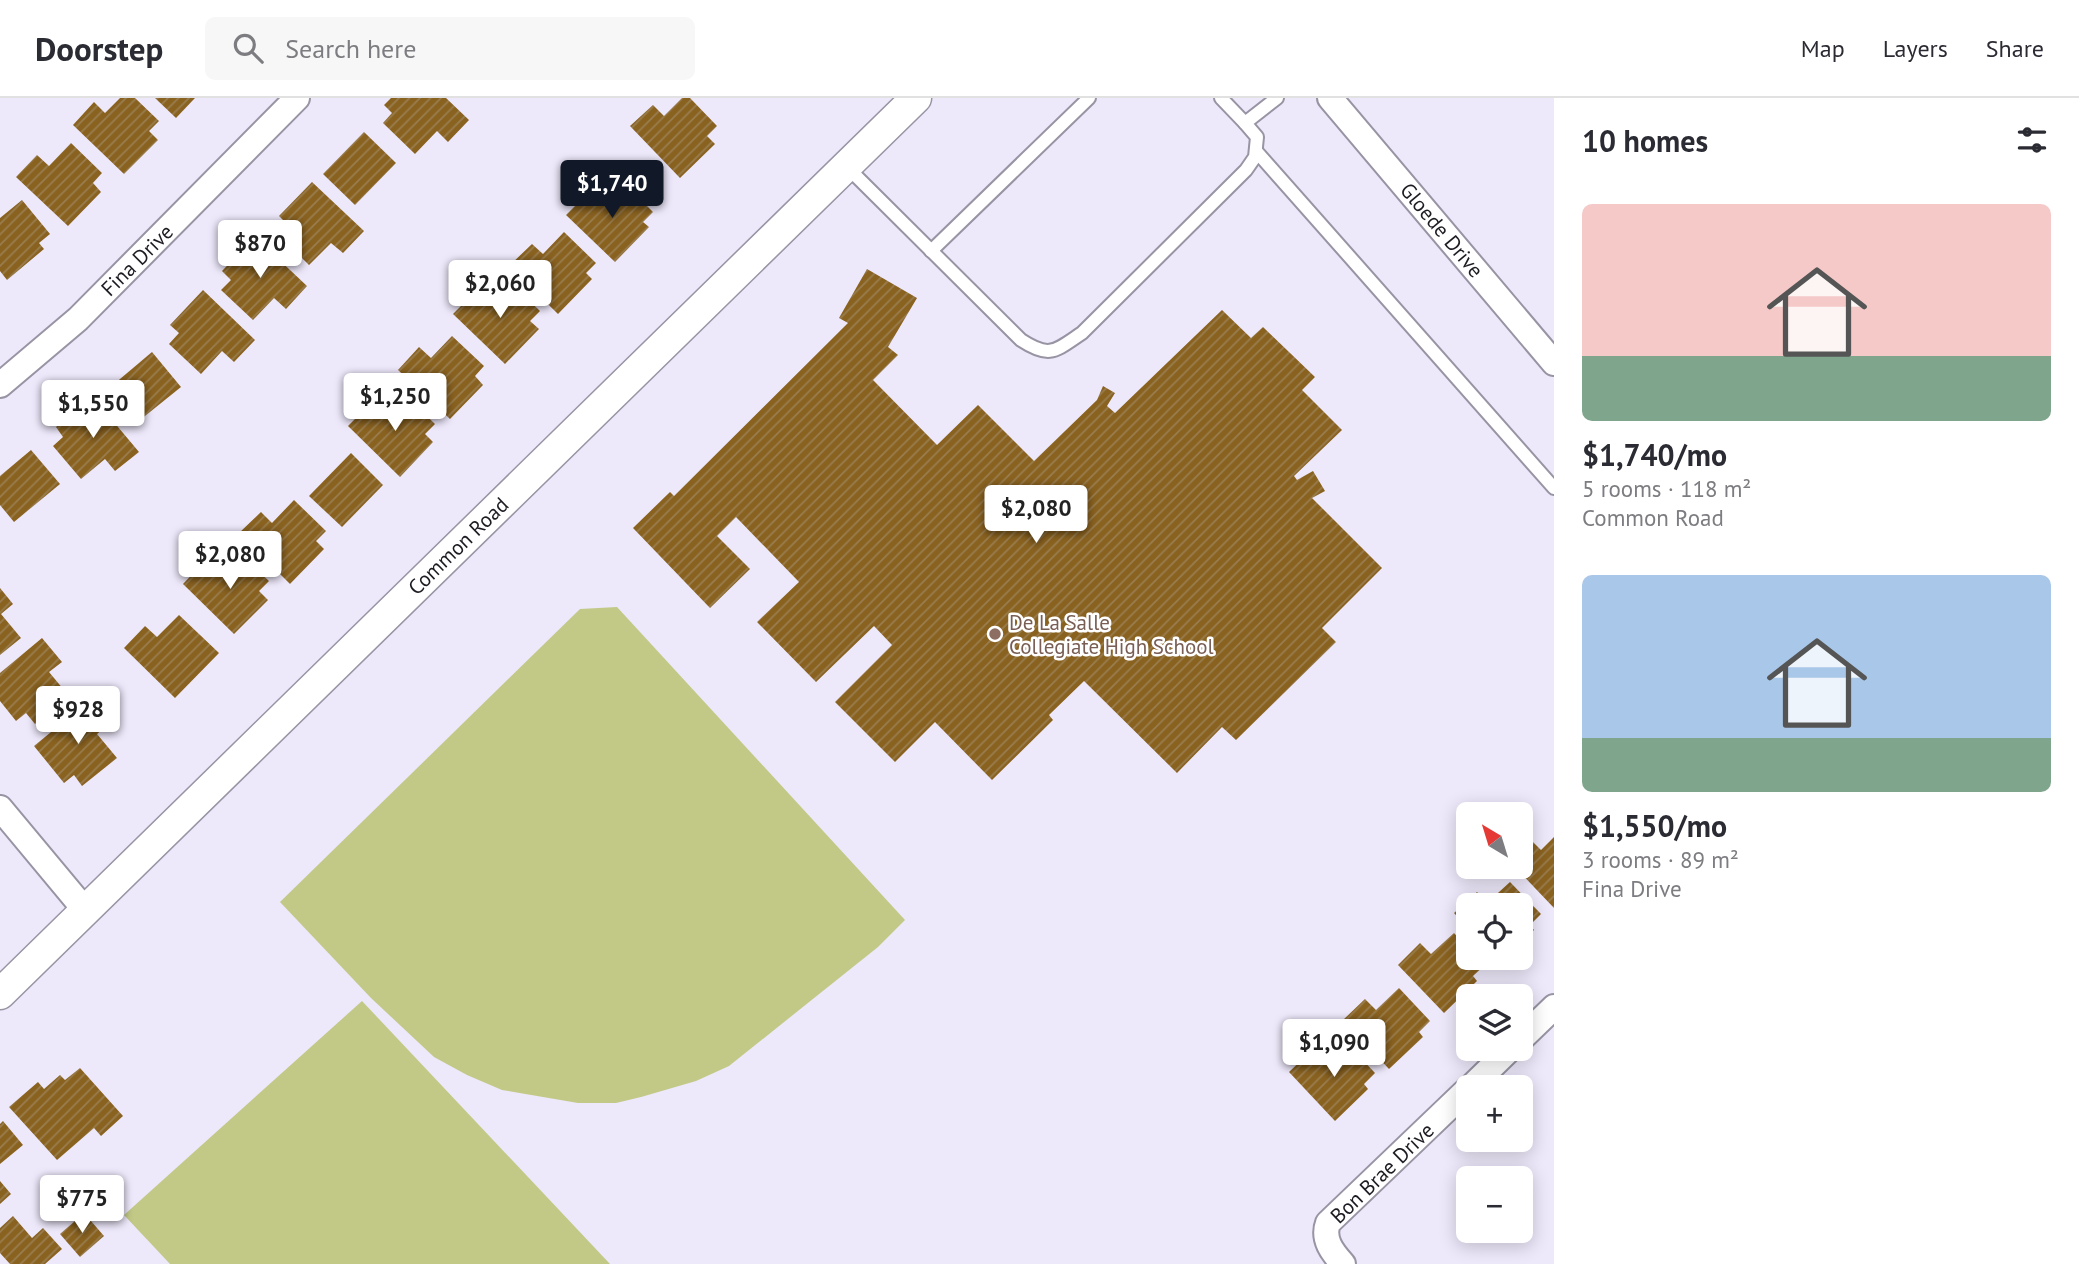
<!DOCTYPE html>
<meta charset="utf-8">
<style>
:root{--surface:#fff;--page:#f7f7f7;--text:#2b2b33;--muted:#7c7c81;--line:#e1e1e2;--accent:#111827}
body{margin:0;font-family:"PT Sans",sans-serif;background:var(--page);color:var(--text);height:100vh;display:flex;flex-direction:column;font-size:26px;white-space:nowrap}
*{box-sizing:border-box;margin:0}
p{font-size:23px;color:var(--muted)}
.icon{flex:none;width:38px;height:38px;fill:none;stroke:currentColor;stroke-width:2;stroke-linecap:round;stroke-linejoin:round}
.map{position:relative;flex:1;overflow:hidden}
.panel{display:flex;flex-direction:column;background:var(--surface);width:525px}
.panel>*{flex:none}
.needle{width:46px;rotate:322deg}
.controls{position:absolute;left:1456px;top:704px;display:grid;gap:14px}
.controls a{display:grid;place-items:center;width:77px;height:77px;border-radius:10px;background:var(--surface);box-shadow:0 4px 18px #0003;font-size:35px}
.price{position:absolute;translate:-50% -60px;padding:0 16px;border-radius:7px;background:#fff;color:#222;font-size:23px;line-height:46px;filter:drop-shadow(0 2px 4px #0008)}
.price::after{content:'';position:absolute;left:50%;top:42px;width:21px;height:16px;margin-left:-10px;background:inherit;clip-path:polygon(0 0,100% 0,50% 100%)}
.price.on{background:var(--accent);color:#fff}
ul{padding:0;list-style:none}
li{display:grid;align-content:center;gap:14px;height:371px;padding:0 28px}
li span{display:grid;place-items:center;height:217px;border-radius:10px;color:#555}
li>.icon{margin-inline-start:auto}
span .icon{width:126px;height:126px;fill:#fffc;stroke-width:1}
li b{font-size:30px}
h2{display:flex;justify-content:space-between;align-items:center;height:84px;padding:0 28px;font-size:30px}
header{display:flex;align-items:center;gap:42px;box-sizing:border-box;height:98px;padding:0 35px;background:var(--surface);border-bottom:2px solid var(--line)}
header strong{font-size:33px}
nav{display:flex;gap:38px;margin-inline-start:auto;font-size:24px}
.search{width:490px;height:63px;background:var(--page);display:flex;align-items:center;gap:18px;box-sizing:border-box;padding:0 24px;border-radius:10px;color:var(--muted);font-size:26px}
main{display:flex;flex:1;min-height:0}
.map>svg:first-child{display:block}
.park{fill:#c2c986}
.building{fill:url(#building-hatch)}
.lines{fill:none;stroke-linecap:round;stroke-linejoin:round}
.service-casing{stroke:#9894a4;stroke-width:16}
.minor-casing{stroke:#9894a4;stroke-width:28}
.tertiary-casing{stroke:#9894a4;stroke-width:33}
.service{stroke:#fff;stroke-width:12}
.minor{stroke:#fff;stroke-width:24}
.tertiary{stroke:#fff;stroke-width:30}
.education-dot{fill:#8d6e63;stroke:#fff;stroke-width:2.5}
.labels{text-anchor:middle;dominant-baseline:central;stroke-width:5;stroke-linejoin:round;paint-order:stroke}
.street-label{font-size:21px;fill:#1e1c22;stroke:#fff}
.education-label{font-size:21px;fill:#785e54;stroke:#fff;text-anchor:start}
</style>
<header>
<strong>Doorstep</strong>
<div class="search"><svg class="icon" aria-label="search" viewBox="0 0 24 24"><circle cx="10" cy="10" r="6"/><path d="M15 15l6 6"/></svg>Search here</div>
<nav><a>Map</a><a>Layers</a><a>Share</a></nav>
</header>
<main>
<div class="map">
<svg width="1554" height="1166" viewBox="0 0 1554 1166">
<defs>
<pattern id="building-hatch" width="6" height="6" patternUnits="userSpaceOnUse" patternTransform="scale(1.75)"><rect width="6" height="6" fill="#8a6220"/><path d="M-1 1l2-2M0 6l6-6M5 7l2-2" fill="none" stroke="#997d4f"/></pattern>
</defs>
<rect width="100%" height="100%" fill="#ede8fa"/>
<g class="park">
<polygon points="617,509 905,822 878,849 729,968 696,983 641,999 616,1005 578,1005 502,992 467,977 434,959 371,900 280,804 580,511"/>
<polygon points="362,903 610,1166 170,1166 124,1117"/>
</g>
<g class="building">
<polygon points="120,0 135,0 159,23 149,33 158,42 124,76 73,27 94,4 105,15"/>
<polygon points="155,0 195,0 176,20"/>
<polygon points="391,0 446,0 469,22 448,44 437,33 415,56 383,25 392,15 384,7"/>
<polygon points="682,0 690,0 717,28 707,38 715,46 680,80 630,28 653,7 664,18"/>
<polygon points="364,34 396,65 355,107 323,76"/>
<polygon points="71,45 102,75 93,85 101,94 68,128 16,79 37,57 49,68"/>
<polygon points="622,83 653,114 643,124 649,129 615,164 566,117 589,94 600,105"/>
<polygon points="312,84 364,133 343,155 331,145 309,167 278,136 287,126 279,118"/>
<polygon points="22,102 50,136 39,145 44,151 7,182 0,173 0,120"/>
<polygon points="564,134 596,165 586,175 592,181 558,216 509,168 532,146 543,156"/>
<polygon points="255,139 307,188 286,211 274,200 253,222 221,192 231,182 222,173"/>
<polygon points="867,171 917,200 888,249 898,257 873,282 937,347 978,307 1034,363 1097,302 1103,288 1115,295 1107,308 1115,315 1222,212 1251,240 1263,229 1315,279 1302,292 1342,332 1294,378 1297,382 1313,373 1325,393 1312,400 1382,470 1322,530 1336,544 1236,642 1222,629 1177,675 1084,583 1049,617 1053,622 992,682 935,624 895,664 835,604 892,547 874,528 816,584 757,524 799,484 736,419 717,438 750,471 710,510 633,430 670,394 674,398 848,225 839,220"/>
<polygon points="508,182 540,213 530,223 539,231 505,266 453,216 475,194 486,205"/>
<polygon points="203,192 255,242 234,264 222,253 201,276 169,246 179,235 170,227"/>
<polygon points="452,238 484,268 475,278 483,287 450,321 398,272 419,249 431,260"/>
<polygon points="152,254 181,289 135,326 107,292"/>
<polygon points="403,295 435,326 425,336 433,344 400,379 348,328 370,306 381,317"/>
<polygon points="92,298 139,354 115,373 105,361 81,381 53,348 63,339 56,329"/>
<polygon points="31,352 60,386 14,424 0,407 0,378"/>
<polygon points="351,355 383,387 342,429 309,398"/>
<polygon points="294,402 326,433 316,443 324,451 290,486 239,435 261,414 272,425"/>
<polygon points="237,453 269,483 259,493 268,502 234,536 183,486 204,464 216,475"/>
<polygon points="0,490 13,506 1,516 21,540 0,557"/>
<polygon points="179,517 219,555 175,600 124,550 145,528 157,539"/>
<polygon points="42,540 62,564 49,574 69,598 35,626 26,615 16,623 0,603 0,575"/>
<polygon points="90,602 109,626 97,636 117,660 82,688 74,677 64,685 34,648"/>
<polygon points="1554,739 1554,810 1514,768 1521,768 1521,750 1530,741 1541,752"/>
<polygon points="1510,784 1541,816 1530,827 1534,832 1521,844 1521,807 1468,807 1468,830 1454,815 1477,794 1487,805"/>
<polygon points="1454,835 1468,850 1468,859 1477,859 1485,867 1473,878 1477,883 1444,915 1398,867 1420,845 1431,856"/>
<polygon points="1399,890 1430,923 1419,934 1423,939 1389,971 1343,922 1365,901 1376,912"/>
<polygon points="1344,942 1375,975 1364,986 1368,991 1335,1023 1289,974 1311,953 1321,964"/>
<polygon points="80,970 123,1018 101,1038 94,1030 57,1062 9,1009 38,984 44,991 60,977 65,982"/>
<polygon points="3,1023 23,1047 0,1066 0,1026"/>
<polygon points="0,1083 11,1096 0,1106"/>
<polygon points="84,1115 104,1138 80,1159 60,1136"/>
<polygon points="13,1118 32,1140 43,1130 62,1151 45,1166 10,1166 0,1155 0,1130"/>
</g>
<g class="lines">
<g class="service-casing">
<g id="service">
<polyline points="1221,0 1245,25"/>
<polyline points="1256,53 1554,390"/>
<path d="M 847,69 L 1021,242 C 1050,261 1055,253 1082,235 L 1246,72 L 1255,59 L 1257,39 L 1245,25 L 1277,0"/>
<polyline points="931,153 1089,0"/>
</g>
</g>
<g class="minor-casing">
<g id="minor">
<polyline points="1330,0 1554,265"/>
<polyline points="0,287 78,221 297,0"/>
<polyline points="0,710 85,812"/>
<polyline points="1521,941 1554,909"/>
<polyline points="1471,989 1511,950"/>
<path d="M 1343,1166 C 1332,1154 1322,1141 1328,1125 L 1468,991"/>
</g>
</g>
<g class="tertiary-casing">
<polyline id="tertiary" points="0,896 916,0"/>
</g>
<use href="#service" class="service"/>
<use href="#minor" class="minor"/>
<use href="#tertiary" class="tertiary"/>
</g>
<circle class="education-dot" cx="995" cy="536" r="7"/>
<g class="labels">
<g class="street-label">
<text transform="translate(1442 132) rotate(50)">Gloede Drive</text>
<text transform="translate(137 162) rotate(-45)">Fina Drive</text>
<text transform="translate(458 448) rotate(-44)">Common Road</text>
<text transform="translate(1382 1075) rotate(-44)">Bon Brae Drive</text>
</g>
<g class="education-label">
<text x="1009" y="524">De La Salle<tspan x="1009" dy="24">Collegiate High School</tspan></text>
</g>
</g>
</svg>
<div class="controls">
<a><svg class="needle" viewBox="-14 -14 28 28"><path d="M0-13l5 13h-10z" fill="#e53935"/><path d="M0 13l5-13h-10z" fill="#7c7c81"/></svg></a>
<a><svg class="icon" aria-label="locate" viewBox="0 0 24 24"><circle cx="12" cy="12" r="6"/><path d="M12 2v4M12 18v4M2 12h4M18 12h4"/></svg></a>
<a><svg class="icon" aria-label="layers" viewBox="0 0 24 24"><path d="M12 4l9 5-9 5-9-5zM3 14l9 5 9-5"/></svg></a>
<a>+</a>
<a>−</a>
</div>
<b class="price on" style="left:612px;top:122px">$1,740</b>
<b class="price" style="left:260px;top:182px">$870</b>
<b class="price" style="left:500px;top:222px">$2,060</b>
<b class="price" style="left:395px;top:335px">$1,250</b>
<b class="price" style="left:93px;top:342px">$1,550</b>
<b class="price" style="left:1036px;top:447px">$2,080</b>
<b class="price" style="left:230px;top:493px">$2,080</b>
<b class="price" style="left:78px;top:648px">$928</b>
<b class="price" style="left:1334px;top:981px">$1,090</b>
<b class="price" style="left:82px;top:1137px">$775</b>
</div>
<section class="panel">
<h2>10 homes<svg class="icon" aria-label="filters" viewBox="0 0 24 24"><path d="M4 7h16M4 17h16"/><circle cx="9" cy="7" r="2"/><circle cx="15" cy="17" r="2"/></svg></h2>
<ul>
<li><span style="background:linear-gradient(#f6c9c9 70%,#7fa58c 0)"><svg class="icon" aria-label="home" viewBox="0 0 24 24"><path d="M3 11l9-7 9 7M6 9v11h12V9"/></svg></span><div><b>$1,740/mo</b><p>5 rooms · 118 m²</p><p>Common Road</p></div></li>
<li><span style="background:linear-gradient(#a9c7e8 75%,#7fa58c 0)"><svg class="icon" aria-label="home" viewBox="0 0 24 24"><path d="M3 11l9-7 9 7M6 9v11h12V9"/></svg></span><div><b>$1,550/mo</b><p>3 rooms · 89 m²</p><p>Fina Drive</p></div></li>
</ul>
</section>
</main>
